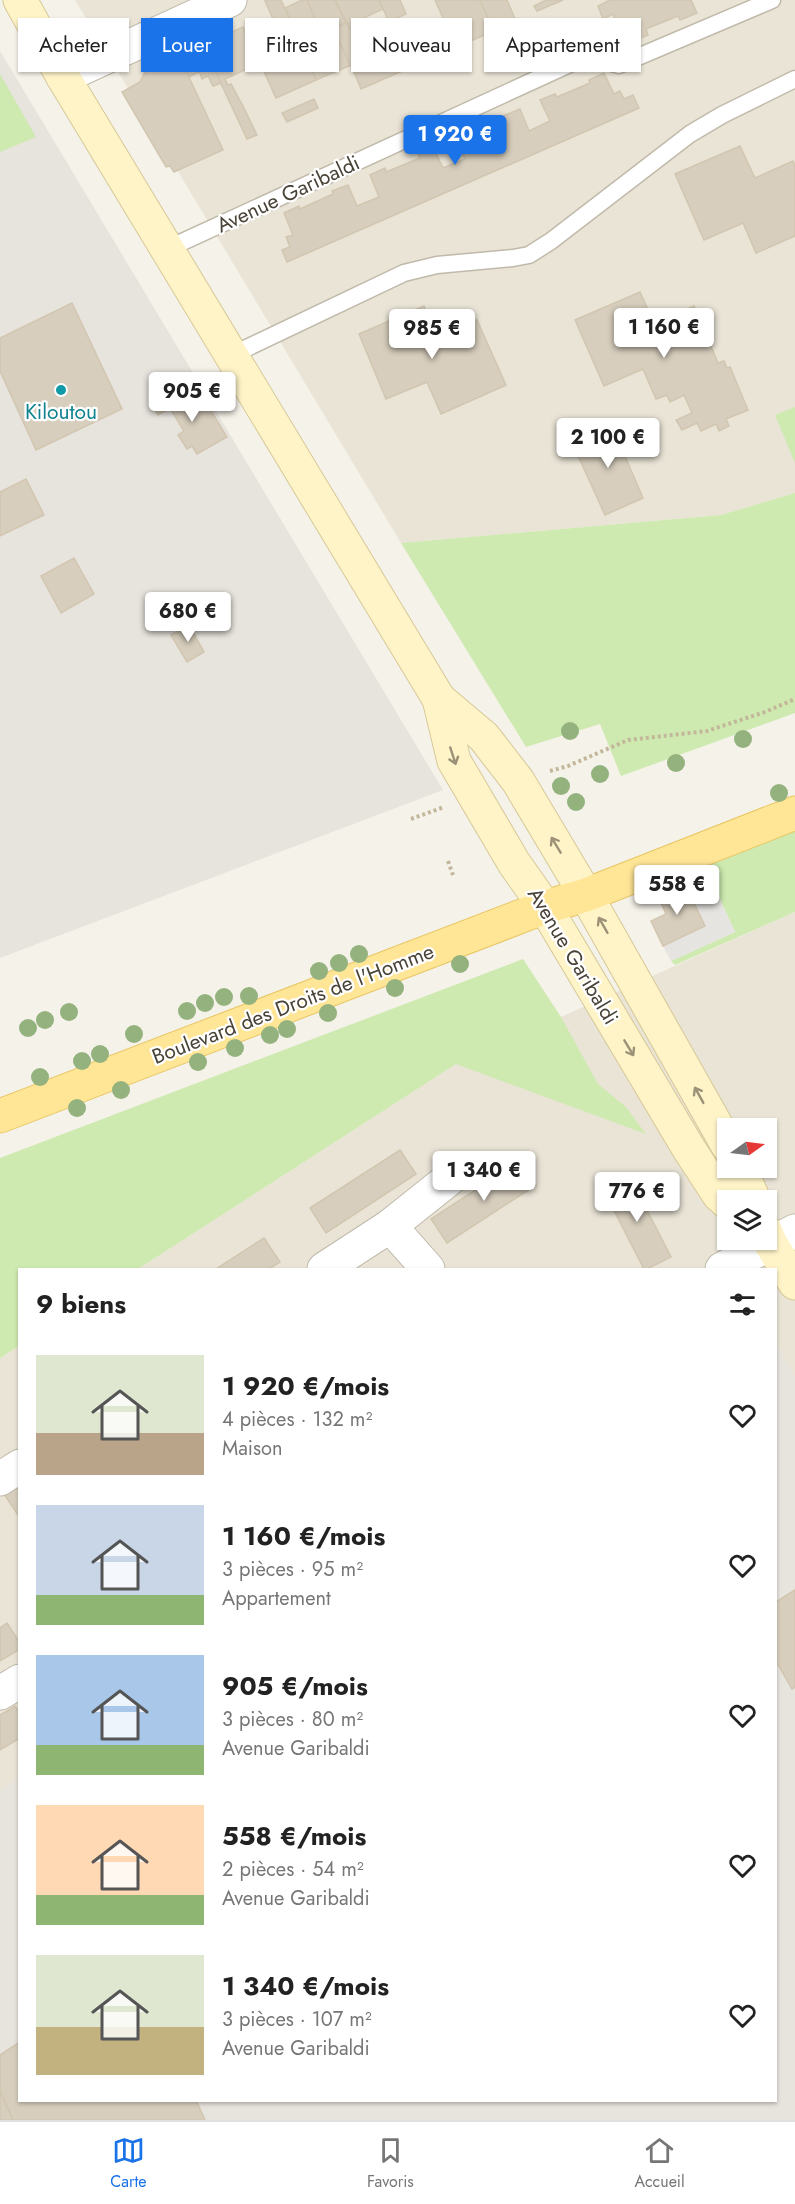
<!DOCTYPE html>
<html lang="fr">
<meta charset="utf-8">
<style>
:root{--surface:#fff;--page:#f2f2f2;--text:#222;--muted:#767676;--line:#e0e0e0;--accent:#1a73e8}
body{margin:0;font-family:Jost,sans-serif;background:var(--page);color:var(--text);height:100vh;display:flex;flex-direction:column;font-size:22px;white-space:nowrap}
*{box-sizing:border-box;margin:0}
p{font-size:20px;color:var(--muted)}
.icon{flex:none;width:33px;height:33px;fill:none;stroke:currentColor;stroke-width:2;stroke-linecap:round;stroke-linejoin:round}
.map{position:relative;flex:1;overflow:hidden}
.sheet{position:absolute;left:18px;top:1268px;width:759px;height:834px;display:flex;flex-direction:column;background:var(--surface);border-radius:0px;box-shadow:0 2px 4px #0004}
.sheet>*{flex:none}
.hud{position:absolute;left:18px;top:18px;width:759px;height:54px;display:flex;gap:12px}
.needle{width:39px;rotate:76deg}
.tools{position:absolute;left:717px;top:1118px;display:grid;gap:12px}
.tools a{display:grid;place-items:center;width:60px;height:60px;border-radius:0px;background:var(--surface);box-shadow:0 2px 4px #0004;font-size:30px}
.price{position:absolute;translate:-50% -51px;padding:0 14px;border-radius:6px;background:#fff;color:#222;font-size:20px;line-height:39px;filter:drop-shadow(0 2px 3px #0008)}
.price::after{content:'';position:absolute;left:50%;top:36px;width:18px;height:14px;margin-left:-9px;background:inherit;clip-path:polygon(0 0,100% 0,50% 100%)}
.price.active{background:var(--accent);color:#fff}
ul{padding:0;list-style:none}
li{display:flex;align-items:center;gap:18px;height:150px;padding:0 18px}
li span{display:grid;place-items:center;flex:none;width:168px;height:120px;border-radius:0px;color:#555}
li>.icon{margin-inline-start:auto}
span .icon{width:72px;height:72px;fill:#fffc;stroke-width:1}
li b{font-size:26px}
h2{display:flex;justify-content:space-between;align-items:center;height:72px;padding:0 18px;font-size:26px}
.chip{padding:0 21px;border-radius:0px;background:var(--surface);box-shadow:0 2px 4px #0004;font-size:21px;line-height:54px}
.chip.active{background:var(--accent);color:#fff}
.menu{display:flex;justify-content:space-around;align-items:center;height:84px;border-top:2px solid var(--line);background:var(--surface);font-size:16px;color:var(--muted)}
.menu a{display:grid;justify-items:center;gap:3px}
.menu .active{color:var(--accent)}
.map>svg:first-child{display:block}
.residential{fill:#e9e4d6;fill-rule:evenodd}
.industrial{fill:#e7e3dd}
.green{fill:#ceeab0}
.parking{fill:#e6e4e0}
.building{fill:#d7cebd;stroke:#d2c6b0;stroke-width:1.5}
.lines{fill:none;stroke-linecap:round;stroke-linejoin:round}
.service-casing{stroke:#c1baab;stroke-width:19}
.minor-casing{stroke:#c1baab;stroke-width:35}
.secondary-casing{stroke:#d6c897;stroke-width:35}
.primary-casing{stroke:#e8c663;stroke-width:35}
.path{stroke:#c3b79b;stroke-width:4;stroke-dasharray:3 3;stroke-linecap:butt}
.service{stroke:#fff;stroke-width:16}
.minor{stroke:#fff;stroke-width:33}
.secondary{stroke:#fff4c8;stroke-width:33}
.primary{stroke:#ffe697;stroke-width:33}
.tree{fill:#94b27e}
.oneway{stroke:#9b9278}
.culture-dot{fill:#0f9aa8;stroke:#fff;stroke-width:2}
.labels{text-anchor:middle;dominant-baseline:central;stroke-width:4.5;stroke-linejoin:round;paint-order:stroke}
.street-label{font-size:21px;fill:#494237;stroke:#fff}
.culture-label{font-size:21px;fill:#0d838f;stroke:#fff}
</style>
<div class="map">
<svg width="795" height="2120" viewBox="0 0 795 2120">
<rect width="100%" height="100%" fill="#f5f2e9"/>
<g class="residential">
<polygon points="75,0 795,0 795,493 721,515 401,543"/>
<path d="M 795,912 L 795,1376 L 776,1343 L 776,1269 L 138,1269 L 456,1064 ZM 728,1128 L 766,1128 L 766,1167 L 728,1167 ZM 728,1200 L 766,1200 L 766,1239 L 728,1239 Z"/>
<polygon points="19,1346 20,1779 0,1790 0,1358"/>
</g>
<g class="industrial">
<polygon points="0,51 443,790 0,958"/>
<polygon points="776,1343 795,1376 795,2120 0,2120 0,1790 19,1779 20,2100 776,2100"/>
</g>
<g class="green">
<polygon points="0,74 36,137 0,152"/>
<polygon points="795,407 795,463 775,415"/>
<polygon points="795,493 795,713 621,776 600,724 526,747 401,543 721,515"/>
<polygon points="795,826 795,912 675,965 671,961 735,932 703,862"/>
<polygon points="523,959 561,1017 598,1084 626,1107 646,1134 456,1064 138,1269 20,1269 19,1346 0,1358 0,1158"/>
</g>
<polygon class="parking" points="703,862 735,932 671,961 663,946 704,926 680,873"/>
<g class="building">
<polygon points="268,0 281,0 291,22 277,28 265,1"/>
<polygon points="302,0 307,0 322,34 333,29 351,65 316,80 285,8"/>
<polygon points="307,0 335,0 346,23 322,34"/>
<polygon points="335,0 379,0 383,9 357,21 359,25 350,29"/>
<polygon points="379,0 400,0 406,14 389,22"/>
<polygon points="435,0 480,0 494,31 456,47"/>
<polygon points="480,0 507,0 516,21 494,31"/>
<polygon points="563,0 537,11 534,6 546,0"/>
<polygon points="610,0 691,0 697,13 680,20 678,16 646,29 648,35 633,41 624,19 616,22 613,14 603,19 598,6"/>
<polygon points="360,20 378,60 354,72 333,29 346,23 350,29 359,25 357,21"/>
<polygon points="243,27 260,63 225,79 228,85 231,84 244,108 257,135 247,139 203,45"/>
<polygon points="297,37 316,80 276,98 257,56"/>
<polygon points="203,45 221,83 213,86 208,76 202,79 195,60 188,62 184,54"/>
<polygon points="401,49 409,68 361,89 354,72"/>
<polygon points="184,54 188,62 195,60 199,72 189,77 179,56"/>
<polygon points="179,56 223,150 174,172 170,166 166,167 122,92 140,82 145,72"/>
<polygon points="604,73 614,94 620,91 624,99 633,95 639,108 287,262 282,250 290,247 286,237 293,235 284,213 299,206 300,209 333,194 332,191 348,185 357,206 379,197 370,175 385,168 386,172 420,158 418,154 433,147 443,168 465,159 456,137 470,130 472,134 504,120 503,116 520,109 529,131 550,121 540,100 555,94 557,97 590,83 589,80"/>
<polygon points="314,99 318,108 287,122 282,113"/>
<polygon points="740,146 755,178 793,161 795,166 795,236 756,253 743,223 704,240 675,174"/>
<polygon points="640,292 654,323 694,306 718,363 724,361 727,368 730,367 748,410 726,419 729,426 719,431 716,424 701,431 697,423 682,430 676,420 692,413 684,395 670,402 667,395 656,399 643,369 604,386 575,320"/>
<polygon points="72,303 122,409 36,450 0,371 0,338"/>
<polygon points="424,306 437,337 477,320 506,385 441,414 427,382 386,399 359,334"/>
<polygon points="170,389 189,417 208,406 227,437 197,454 192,446 187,449 178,435 184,431 170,408 158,415 150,402"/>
<polygon points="609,419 643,498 605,515 570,438 588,438"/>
<polygon points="26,479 44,515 0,536 0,492"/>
<polygon points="74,558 94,594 61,613 41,576"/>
<polygon points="189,625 204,652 187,662 171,635"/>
<polygon points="684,883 705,926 663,946 651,921 666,914 658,896"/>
<polygon points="400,1150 416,1174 326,1233 310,1208"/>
<polygon points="520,1161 536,1185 447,1243 431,1219"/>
<polygon points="629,1175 671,1257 647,1269 644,1269 603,1189"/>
<polygon points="264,1238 280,1262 269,1269 216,1269"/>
<polygon points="20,1484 20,1518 4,1494"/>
<polygon points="795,1590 795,1687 792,1689 776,1661 776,1602"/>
<polygon points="7,1623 20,1643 20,1649 0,1661 0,1628"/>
<polygon points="15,1706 20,1714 20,1738 0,1750 0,1715"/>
<polygon points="20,2042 20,2100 196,2100 205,2120 13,2120 0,2091 0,2055"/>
<polygon points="0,2091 13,2120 0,2120"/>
</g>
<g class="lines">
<g class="service-casing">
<g id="service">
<polyline points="167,249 587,56 619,65 772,0"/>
<polyline points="232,355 404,273 437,265 513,258 529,255 551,241 690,134 722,115 795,79"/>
</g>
</g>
<g class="minor-casing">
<g id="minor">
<polyline points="63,77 230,0"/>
<polyline points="390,1226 454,1175"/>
<polyline points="324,1269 390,1226 428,1269"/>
<polyline points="722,1269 795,1231"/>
<polyline points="0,1479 20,1466"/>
<polyline points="0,1693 20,1681"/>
</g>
</g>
<g class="secondary-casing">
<g id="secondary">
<polyline points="20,0 63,77 439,699 454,761 514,863 545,907 689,1149 719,1195 728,1203"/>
<polyline points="439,699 484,737 518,781 586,895 728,1146"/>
<polyline points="739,1167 754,1200"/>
<polyline points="766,1232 771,1244 795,1283"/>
</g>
</g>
<g class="primary-casing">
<polyline id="primary" points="0,1116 545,907 586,895 795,813"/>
</g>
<g class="path">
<polyline points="550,771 568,766 628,740 707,731 765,712 795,699"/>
<polyline points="411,819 444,807"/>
<polyline points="448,861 453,875"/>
</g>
<use href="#service" class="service"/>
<use href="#minor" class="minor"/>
<use href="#secondary" class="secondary"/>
<use href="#primary" class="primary"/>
</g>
<g class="tree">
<circle cx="570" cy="731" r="9"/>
<circle cx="743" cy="739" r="9"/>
<circle cx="676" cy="763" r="9"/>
<circle cx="600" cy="774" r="9"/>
<circle cx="561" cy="786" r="9"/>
<circle cx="779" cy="793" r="9"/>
<circle cx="576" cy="802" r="9"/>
<circle cx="359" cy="954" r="9"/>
<circle cx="339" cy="963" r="9"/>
<circle cx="460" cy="964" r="9"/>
<circle cx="319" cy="971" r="9"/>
<circle cx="395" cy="988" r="9"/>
<circle cx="249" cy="996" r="9"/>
<circle cx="224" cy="997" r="9"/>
<circle cx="205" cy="1003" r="9"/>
<circle cx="187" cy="1011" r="9"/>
<circle cx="69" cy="1012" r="9"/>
<circle cx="328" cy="1013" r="9"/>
<circle cx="45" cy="1020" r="9"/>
<circle cx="28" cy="1028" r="9"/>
<circle cx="287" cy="1029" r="9"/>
<circle cx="134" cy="1034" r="9"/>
<circle cx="270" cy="1035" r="9"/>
<circle cx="235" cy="1048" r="9"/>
<circle cx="100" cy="1054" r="9"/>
<circle cx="82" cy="1061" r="9"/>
<circle cx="198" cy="1062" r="9"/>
<circle cx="40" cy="1077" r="9"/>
<circle cx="121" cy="1090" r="9"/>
<circle cx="77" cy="1108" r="9"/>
</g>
<defs><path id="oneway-shaft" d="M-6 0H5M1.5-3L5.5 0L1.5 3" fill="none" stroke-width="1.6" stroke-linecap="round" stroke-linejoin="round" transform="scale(1.5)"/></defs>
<g class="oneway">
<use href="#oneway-shaft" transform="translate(453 756) rotate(72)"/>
<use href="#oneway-shaft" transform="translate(556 845) rotate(-121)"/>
<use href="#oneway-shaft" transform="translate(603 925) rotate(-120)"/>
<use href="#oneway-shaft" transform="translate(629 1048) rotate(59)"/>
<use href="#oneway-shaft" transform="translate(699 1095) rotate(-119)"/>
</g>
<circle class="culture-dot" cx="61" cy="390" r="6"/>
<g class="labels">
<g class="street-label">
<text transform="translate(288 194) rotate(-25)">Avenue Garibaldi</text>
<text transform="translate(573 956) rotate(59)">Avenue Garibaldi</text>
<text transform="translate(293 1004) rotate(-21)">Boulevard des Droits de l'Homme</text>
</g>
<g class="culture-label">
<text x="61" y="412">Kiloutou</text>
</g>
</g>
</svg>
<div class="tools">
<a><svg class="needle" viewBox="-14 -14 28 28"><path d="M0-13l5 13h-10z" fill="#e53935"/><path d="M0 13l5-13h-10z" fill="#767676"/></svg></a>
<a><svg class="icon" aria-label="layers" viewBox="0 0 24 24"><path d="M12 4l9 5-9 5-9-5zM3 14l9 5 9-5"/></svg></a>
</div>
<b class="price active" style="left:455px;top:166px">1 920 €</b>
<b class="price" style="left:664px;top:359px">1 160 €</b>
<b class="price" style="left:432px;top:360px">985 €</b>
<b class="price" style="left:192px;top:423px">905 €</b>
<b class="price" style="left:608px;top:469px">2 100 €</b>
<b class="price" style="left:188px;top:643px">680 €</b>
<b class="price" style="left:677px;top:916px">558 €</b>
<b class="price" style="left:484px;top:1202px">1 340 €</b>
<b class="price" style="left:637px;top:1223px">776 €</b>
<div class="hud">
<a class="chip">Acheter</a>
<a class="chip active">Louer</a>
<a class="chip">Filtres</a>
<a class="chip">Nouveau</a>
<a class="chip">Appartement</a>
</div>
<section class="sheet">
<h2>9 biens<svg class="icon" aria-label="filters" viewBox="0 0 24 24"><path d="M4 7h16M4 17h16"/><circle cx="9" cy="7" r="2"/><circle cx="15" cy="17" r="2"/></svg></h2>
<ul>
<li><span style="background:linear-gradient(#dfe7d0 65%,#b9a48a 0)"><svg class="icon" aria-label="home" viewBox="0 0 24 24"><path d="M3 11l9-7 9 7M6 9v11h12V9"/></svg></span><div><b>1 920 €/mois</b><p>4 pièces · 132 m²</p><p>Maison</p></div><svg class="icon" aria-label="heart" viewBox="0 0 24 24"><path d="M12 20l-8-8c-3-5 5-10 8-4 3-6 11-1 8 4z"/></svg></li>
<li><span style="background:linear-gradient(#c9d6e8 75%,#8fb573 0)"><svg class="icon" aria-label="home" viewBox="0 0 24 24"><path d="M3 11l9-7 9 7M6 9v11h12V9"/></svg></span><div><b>1 160 €/mois</b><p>3 pièces · 95 m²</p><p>Appartement</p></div><svg class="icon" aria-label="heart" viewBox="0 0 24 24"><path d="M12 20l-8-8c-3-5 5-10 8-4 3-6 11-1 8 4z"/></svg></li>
<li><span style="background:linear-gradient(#a9c7e8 75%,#8fb573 0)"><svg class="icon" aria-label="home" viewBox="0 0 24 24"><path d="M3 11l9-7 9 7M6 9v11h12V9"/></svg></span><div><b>905 €/mois</b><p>3 pièces · 80 m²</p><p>Avenue Garibaldi</p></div><svg class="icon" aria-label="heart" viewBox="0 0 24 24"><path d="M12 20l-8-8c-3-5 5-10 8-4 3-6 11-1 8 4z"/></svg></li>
<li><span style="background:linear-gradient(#ffd9b3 75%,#8fb573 0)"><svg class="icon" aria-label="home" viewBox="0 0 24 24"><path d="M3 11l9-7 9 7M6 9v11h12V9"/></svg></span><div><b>558 €/mois</b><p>2 pièces · 54 m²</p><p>Avenue Garibaldi</p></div><svg class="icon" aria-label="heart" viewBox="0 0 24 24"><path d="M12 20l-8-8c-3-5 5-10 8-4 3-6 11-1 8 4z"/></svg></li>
<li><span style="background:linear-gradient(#dfe7d0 60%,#c2b280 0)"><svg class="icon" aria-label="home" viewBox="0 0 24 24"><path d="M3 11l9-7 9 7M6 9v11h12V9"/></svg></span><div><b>1 340 €/mois</b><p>3 pièces · 107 m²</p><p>Avenue Garibaldi</p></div><svg class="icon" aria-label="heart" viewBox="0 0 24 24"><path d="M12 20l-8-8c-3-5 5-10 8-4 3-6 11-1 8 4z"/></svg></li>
</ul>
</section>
</div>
<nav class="menu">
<a class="active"><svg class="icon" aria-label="map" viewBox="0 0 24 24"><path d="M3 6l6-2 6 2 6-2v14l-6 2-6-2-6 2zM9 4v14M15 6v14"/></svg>Carte</a>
<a><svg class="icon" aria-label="saved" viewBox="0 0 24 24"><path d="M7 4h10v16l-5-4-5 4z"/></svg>Favoris</a>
<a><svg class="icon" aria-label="home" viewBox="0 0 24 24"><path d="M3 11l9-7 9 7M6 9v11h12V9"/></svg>Accueil</a>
</nav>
